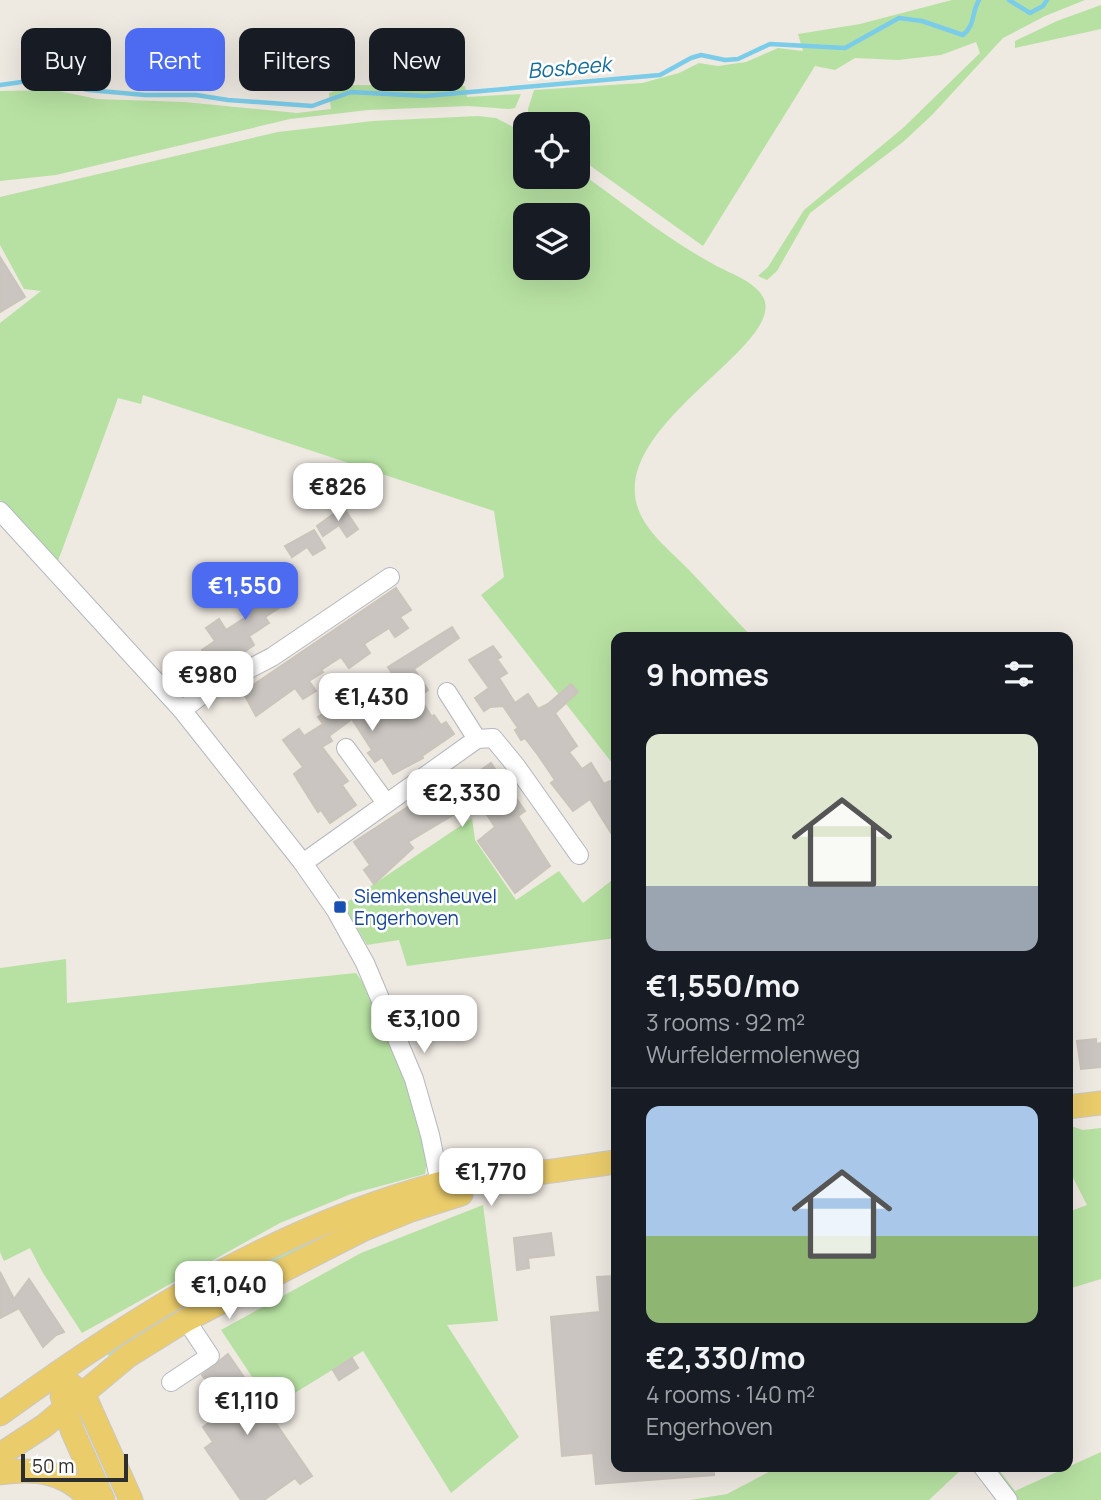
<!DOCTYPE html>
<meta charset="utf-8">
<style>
:root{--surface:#171b24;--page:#242831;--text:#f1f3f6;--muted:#9ea1a6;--line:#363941;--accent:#4c6bf0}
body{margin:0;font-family:Manrope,sans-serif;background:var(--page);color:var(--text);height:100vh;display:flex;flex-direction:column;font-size:26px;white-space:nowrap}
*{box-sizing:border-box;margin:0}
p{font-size:23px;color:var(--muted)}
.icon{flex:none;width:38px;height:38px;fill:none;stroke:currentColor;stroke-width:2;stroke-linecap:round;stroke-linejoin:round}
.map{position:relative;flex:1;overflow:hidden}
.panel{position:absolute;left:611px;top:632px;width:462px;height:840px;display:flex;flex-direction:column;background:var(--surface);border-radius:14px;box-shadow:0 7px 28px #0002}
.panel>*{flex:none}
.top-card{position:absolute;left:21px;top:28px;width:485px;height:63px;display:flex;gap:14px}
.fabs{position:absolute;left:513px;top:112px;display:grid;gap:14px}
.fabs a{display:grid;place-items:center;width:77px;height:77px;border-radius:14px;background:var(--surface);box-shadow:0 7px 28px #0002;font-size:35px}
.scale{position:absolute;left:21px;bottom:18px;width:107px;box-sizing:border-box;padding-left:7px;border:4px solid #2e2e2e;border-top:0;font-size:19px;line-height:24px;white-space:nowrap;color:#2e2e2e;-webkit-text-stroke:5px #fff;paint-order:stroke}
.price{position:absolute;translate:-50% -60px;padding:0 16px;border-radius:14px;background:#fff;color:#222;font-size:23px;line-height:46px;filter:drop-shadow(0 2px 4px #0008)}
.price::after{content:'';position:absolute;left:50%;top:42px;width:21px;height:16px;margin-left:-10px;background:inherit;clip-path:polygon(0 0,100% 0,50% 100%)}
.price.current{background:var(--accent);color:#fff}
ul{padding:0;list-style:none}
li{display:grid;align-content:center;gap:14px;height:371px;padding:0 35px}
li+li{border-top:2px solid var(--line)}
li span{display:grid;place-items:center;height:217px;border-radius:14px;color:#555}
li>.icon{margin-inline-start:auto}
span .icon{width:126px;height:126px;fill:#fffc;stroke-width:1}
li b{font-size:30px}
h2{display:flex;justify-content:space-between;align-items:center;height:84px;padding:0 35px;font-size:30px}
.tag{padding:0 24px;border-radius:14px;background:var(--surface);box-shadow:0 7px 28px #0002;font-size:24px;line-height:63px}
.tag.current{background:var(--accent);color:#fff}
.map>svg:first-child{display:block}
.green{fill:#b7e1a2;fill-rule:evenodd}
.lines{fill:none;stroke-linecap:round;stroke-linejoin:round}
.stream{stroke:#7bcce9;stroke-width:4.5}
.building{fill:#cac5c0;stroke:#cac4bb;stroke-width:2}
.minor-casing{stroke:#b5b7c0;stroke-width:20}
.major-casing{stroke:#c9c9c9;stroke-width:25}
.minor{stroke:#fff;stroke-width:18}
.major{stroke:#eacc6b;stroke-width:23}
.transit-dot{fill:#1a4fb4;stroke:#fff;stroke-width:2.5}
.labels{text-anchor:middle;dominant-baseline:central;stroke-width:5;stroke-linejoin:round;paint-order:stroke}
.transit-label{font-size:19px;fill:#164399;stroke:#fff;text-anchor:start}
.water-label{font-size:21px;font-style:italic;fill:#156d9a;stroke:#fff}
</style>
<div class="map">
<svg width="1101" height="1500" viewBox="0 0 1101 1500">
<rect width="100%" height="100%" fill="#eee9e1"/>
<g class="green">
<polygon points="952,0 1085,0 1045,16 1003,38 932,115 903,142 810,213 777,271 767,280 758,276 768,267 804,210 903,128 980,53 976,42 941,55 898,60 855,58 835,70 815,66 703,246 578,157 578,124 531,124 528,121 528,109 534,90 642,83 679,73 699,63 718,66 746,62 778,48 803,51 798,34 860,24"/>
<polygon points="1101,5 1101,29 1015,48 1015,41 1057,21"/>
<polygon points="350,85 465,86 467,97 521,94 515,108 509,109 468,106 368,110 290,119 56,175 0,181 0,91 54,90 97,99 184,102 297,113 331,109 329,93"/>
<path d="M 478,116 L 496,118 L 525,133 L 525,177 L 578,177 L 578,171 C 622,202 665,238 713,264 C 729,273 757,282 764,299 C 784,348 605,427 639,511 C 648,534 673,553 690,571 C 711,593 731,615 752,637 L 616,637 L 616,768 L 481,595 L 504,577 L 494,511 L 143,395 L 141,404 L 118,398 L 58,561 L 0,500 L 0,323 L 41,291 L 24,289 L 0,245 L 0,197 L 278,132 L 373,121 ZM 525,215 L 578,215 L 578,268 L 525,268 Z"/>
<polygon points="472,818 475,840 516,900 559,871 583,903 616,877 616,938 407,966 399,940 367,945 343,905"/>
<path d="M 66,959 L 67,1003 L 356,973 C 363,983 372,994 377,1004 C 392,1034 433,1144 425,1174 L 351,1194 L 280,1223 L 82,1333 L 43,1273 L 30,1248 L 4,1261 L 0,1252 L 0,968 Z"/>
<polygon points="1068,1125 1083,1130 1101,1128 1101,1279 1068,1289 1068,1212 1087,1205 1068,1168"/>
<polygon points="483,1205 498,1321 447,1325 519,1437 451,1493 363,1351 272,1407 221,1330 361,1253"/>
<polygon points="326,1226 332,1239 112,1361 106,1352 138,1331"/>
<polygon points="1101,1452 1101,1500 1013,1500 987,1467 997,1467 1015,1491"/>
<polygon points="778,1467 778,1466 964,1467 929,1500 690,1500 727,1494"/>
</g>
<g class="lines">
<g class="stream">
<polyline points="1009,0 1030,13 1043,6 1047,0"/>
<path d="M 0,85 L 36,80 L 59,83 L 88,90 L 145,95 L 196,95 L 228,100 L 312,106 L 351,92 L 425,96 L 660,75 L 691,58 L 701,55 L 725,60 L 738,59 L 770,44 L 845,48 L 899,18 L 922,21 L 963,35 C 976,24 971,13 979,0"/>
</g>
</g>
<g class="building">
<polygon points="0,257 25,297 0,312"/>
<polygon points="343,507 358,529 347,537 339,525 323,536 317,526"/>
<polygon points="314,530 325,548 313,555 307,547 292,557 285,546"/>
<polygon points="271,574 290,601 265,617 269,623 249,636 254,645 216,672 202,650 215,641 206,628 219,619 226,630 246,617 239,606 252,597 244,585 257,576 260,581"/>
<polygon points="396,588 411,610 400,617 408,628 395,637 389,628 364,644 370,653 349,668 341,657 321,670 323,672 309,681 316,691 303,699 295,688 256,716 243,692"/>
<polygon points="452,627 459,638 414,669 428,690 419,697 432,717 434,715 441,725 446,722 454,734 422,756 423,758 393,774 382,757 375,762 368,753 372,750 352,719 329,736 332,741 322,747 348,781 342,785 356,805 330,823 321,810 318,812 294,774 303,767 283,740 299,729 304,736 323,724 318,717 357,691 376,718 403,700 397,690 401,687 388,667"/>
<polygon points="493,646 501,657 497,659 507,673 499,678 515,703 528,694 538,709 548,704 571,684 578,692 555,713 577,746 569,752 582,769 591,763 604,784 610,781 616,790 616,841 590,799 573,811 551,783 555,780 538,755 525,738 521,740 515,730 518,728 503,706 490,707 484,711 475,698 489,688 469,660"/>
<polygon points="491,763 504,782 508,779 515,788 511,791 525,811 518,816 550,866 515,893 478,841 495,827 480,804 476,808 473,803 408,842 413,848 374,884 364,870 370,865 354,842 414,803 419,811 443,795 439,789 450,781 453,785 465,776 468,779"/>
<polygon points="1096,1039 1096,1044 1101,1043 1101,1067 1081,1069 1077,1041"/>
<polygon points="551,1233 554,1255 528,1258 529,1268 517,1270 514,1238"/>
<polygon points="0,1272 14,1299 29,1279 64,1332 56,1335 43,1347 19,1308 0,1318"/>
<polygon points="616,1276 616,1466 714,1466 714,1475 596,1484 593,1453 562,1456 551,1317 600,1312 597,1277"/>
<polygon points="228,1354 312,1476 300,1484 295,1478 264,1500 241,1500 205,1448 213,1442 203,1427 217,1417 203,1396 212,1389 202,1375"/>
<polygon points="352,1358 358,1368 339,1380 333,1370"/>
</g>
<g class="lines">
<g class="minor-casing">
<g id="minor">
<polyline points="0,511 182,710 303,863 335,909 365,963 414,1079 430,1135 442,1193"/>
<polyline points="447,692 477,739"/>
<polyline points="182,710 210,689 272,657 390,577"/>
<polyline points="346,748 386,803"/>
<polyline points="303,863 477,739 493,738 516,766 579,855"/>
<polyline points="171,1382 210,1356 186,1320"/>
<polyline points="982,1466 1008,1500"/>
</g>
</g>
<g class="major-casing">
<g id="major">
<polyline points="1068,1107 1101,1103"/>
<polyline points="57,1374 84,1395 131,1500"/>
<polyline points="62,1396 72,1430 103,1500"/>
<path d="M 0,1414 C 133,1317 277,1227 438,1184 C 457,1179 481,1174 500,1174 C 509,1173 518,1175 527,1174 C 557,1171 586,1166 616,1162"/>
<polyline points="0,1455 44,1426 128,1356 186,1320 362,1230 411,1210 461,1194"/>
<path d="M 0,1473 C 35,1468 67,1471 90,1500"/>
</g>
</g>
<use href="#minor" class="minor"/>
<use href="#major" class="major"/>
</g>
<rect class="transit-dot" x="333" y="900" width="14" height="14" rx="3.5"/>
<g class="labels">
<g class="transit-label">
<text x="354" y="896">Siemkensheuvel<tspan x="354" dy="22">Engerhoven</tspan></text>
</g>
<g class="water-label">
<text transform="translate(569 67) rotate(-5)">Bosbeek</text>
</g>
</g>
</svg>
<div class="fabs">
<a><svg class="icon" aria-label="locate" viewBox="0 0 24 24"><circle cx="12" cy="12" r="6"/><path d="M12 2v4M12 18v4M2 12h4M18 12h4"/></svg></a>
<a><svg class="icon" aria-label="layers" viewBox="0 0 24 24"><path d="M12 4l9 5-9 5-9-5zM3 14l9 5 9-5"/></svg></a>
</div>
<div class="scale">50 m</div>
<b class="price" style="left:338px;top:523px">€826</b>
<b class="price current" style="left:245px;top:622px">€1,550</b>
<b class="price" style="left:208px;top:711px">€980</b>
<b class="price" style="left:372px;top:733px">€1,430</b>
<b class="price" style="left:462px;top:829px">€2,330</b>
<b class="price" style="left:424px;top:1055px">€3,100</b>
<b class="price" style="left:491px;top:1208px">€1,770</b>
<b class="price" style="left:229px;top:1321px">€1,040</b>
<b class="price" style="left:247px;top:1437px">€1,110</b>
<div class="top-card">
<a class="tag">Buy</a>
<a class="tag current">Rent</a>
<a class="tag">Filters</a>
<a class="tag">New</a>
</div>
<section class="panel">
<h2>9 homes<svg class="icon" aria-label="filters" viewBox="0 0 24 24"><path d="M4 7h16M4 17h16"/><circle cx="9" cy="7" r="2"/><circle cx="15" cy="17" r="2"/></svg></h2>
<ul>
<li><span style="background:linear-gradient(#dfe7d0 70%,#9aa5b1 0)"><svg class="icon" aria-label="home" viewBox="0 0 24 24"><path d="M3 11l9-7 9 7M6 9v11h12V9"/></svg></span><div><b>€1,550/mo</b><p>3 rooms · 92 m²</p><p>Wurfeldermolenweg</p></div></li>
<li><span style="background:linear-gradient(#a9c7e8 60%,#8fb573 0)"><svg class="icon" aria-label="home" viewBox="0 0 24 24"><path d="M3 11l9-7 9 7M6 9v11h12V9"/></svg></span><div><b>€2,330/mo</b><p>4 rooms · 140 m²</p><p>Engerhoven</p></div></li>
</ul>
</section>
</div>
